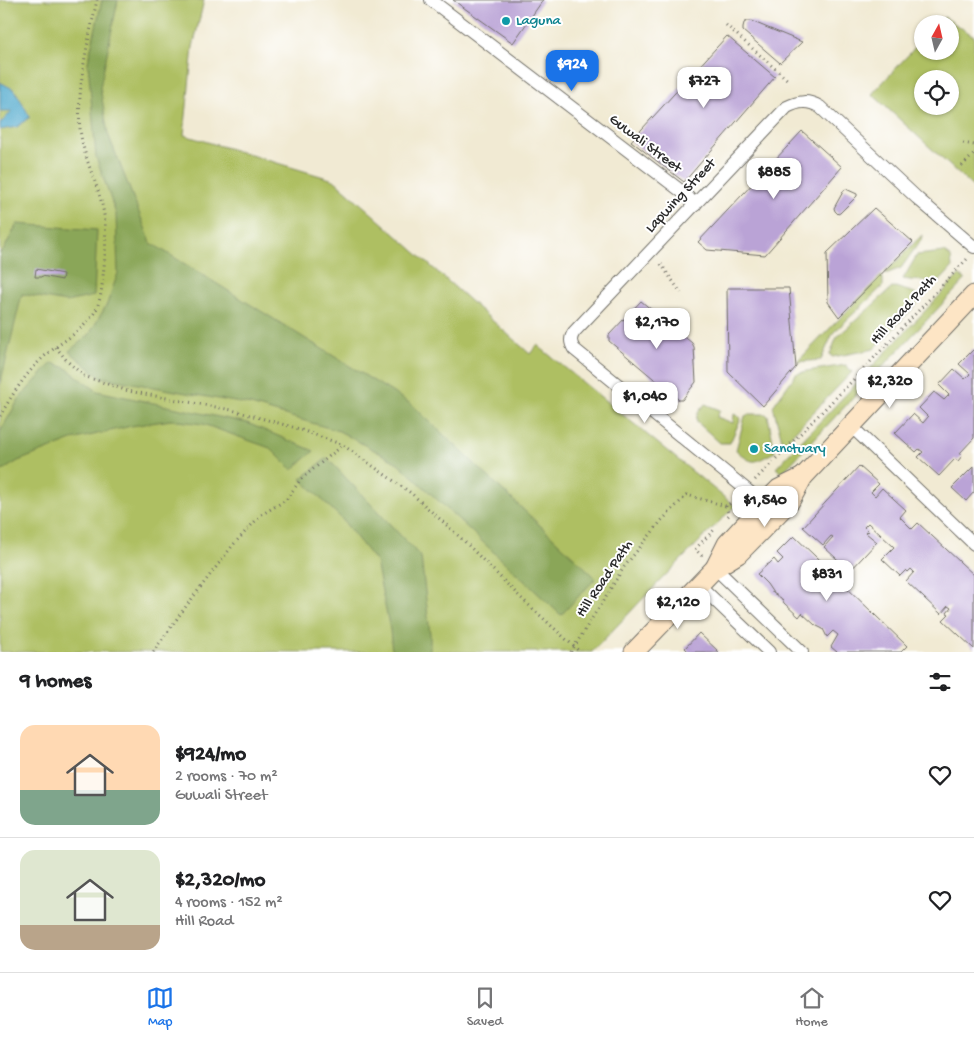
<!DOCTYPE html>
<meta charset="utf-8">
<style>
:root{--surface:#fff;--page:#f2f2f2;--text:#202124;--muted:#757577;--line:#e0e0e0;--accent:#1a73e8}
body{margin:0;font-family:"Gochi Hand",sans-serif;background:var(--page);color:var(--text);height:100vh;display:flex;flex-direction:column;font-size:19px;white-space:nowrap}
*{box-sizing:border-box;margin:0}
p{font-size:16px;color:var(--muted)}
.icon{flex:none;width:28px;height:28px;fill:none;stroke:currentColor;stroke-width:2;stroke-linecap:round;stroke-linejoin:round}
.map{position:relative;height:652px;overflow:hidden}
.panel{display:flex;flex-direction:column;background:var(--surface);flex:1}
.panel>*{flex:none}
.needle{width:32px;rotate:8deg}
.controls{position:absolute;left:914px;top:15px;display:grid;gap:10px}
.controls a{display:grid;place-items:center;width:45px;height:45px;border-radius:50%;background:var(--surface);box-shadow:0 1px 4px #0004;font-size:25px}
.price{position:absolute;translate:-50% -42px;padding:0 11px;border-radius:10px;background:#fff;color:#222;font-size:16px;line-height:32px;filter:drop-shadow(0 1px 2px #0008)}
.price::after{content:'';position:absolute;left:50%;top:30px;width:15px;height:11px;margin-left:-8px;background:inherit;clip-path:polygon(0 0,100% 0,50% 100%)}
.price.current{background:var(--accent);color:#fff}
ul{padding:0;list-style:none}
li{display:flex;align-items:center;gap:15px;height:125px;padding:0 20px}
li+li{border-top:1px solid var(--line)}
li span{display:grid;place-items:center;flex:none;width:140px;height:100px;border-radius:15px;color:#555}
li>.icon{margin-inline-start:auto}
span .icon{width:60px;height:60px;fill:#fffc;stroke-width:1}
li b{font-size:21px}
h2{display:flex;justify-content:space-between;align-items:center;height:60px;padding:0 20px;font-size:21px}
.dock{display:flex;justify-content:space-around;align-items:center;height:70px;border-top:1px solid var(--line);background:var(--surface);font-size:14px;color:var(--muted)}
.dock a{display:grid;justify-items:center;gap:2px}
.dock .current{color:var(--accent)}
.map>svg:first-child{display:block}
.green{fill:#aebf62;stroke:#6c7546;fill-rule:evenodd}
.forest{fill:#8aa658;stroke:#5a6842}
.water{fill:#4fa9cc;stroke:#3d6a7c}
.building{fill:#baa3d6}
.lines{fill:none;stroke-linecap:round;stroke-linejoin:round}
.street-casing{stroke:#706e66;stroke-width:14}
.secondary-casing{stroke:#706e66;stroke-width:21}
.path{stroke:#706e66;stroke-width:3;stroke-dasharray:1 4;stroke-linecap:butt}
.street{stroke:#fff;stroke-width:12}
.secondary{stroke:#fde5c5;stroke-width:19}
.culture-dot{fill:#0f9aa8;stroke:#fff;stroke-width:2}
.labels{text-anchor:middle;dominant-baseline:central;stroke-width:4;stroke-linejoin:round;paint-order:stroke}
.culture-label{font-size:15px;fill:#0d838f;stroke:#fff;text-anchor:start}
.street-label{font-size:15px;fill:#2b2b2b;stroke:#fff}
</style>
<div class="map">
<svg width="974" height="652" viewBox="0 0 974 652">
<rect width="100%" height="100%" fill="#fff"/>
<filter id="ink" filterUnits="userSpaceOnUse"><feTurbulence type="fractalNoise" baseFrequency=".02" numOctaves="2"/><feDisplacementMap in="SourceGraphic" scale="10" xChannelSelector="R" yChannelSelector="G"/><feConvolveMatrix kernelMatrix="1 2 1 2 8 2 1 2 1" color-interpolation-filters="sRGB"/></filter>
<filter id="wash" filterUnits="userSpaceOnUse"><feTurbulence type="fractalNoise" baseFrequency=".0096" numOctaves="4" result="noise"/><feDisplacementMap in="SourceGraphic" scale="20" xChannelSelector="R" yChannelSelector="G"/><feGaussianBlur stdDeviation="1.12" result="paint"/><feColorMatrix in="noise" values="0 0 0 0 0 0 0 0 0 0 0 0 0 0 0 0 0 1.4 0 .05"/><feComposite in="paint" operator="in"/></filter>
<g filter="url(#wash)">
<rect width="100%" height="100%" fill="#f1ead3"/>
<g class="green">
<polygon points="0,0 204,0 193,47 184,135 334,180 530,354 537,345 735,506 660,581 592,652 0,652"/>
<path d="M 944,17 L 974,36 L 974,188 L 872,94 L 922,40 L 922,51 L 950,51 L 950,24 L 937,24 ZM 922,79 L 950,79 L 950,106 L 922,106 Z"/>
<polygon points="922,235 921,240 901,268 888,273 885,273"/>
<polygon points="944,252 951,257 952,268 939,282 910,280 903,279 917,255"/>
<polygon points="959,275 965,280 782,473 776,468"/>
<polygon points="881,276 883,278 883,286 833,333 821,360 797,362"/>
<polygon points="895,287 915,293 918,303 874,349 833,357 831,356 830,354 837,337 892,288"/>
<polygon points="846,365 852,372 785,442 782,440 773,406 796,374 807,371"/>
<path d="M 705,404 L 720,410 L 717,417 L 733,423 L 734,414 L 741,418 L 730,443 L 720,443 L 697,422 C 695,414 700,410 705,404 Z"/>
<path d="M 749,414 L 766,414 L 768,416 L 775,452 C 754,462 755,467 736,450 L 745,416 Z"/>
</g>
<g class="forest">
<polygon points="102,0 118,0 100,87 108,134 151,243 411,404 596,578 561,615 398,463 339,431 251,405 100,377 69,351 89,335 107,304 118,273 116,214 96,157 88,62"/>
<polygon points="17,224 97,230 94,296 66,302 22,294 0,385 0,252 3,251"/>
<polygon points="52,363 66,368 97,391 247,423 314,451 292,470 270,448 203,424 171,420 131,426 72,440 18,461 0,472 0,432 19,399"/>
<polygon points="327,458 421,557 430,634 430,652 392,652 390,630 376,562 341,518 301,479"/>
</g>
<polygon class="water" points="0,82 15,90 30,117 17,127 0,130 0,124 12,111 0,111"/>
<g id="blocks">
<g class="building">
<polygon points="453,0 543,0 513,43"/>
<polygon points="747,21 751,21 802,42 780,63 743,31 743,27 744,23"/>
<polygon points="727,36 775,77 684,182 631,141"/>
<polygon points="802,131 842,167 765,255 707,250 698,242"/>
<polygon points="846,189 857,194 857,196 840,213 838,214 835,211 834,208 844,190"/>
<polygon points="874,208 913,242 839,317 828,302 827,253"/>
<polygon points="36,269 63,274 62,280 42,276 41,277 35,277"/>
<polygon points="727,288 789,288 796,367 763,406 728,372"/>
<polygon points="641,301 692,343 694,347 696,382 682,400 679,400 609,341 609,335"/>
<polygon points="974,349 974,438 960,453 962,456 958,461 955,459 939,476 918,457 923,452 919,449 916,452 895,433 913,414 923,423 928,417 919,408 934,392 944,400 949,395 939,385 954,369 965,379 970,374 959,364"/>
<polygon points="859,466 879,484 871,492 875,496 882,488 906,510 900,517 912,529 918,523 974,575 974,649 943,620 949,614 947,613 951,608 948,606 941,614 906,581 914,572 911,569 908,572 906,570 900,576 882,559 894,547 868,523 864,527 868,531 866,533 877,542 850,571 824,547 833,537 831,536 823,545 803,527"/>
<polygon points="974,466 974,492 966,501 952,488"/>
<polygon points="794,536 836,576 834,578 839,584 841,582 907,646 901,652 837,652 831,647 838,635 833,631 827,637 823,629 815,625 802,613 799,617 784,603 781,598 773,593 767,584 757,574 768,564 769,564 774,559 778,564 783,559 777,553"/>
<polygon points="699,633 719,652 689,652 685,648"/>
</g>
</g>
</g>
<g filter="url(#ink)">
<use href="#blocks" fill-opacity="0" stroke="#706e66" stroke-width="1"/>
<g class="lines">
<g class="street-casing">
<g id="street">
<polyline points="431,0 685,194 695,205"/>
<polyline points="851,426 974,544"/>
<path d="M 764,504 L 574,349 C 570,342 570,338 574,332 L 787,107 C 799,101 808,100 820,107 L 917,198 L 974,247"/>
<polyline points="715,568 802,652"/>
<polyline points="699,585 769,652"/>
</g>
</g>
<g class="secondary-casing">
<g id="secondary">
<polyline points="715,568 738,554 790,501 803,477 974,295"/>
<polyline points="634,652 715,568 727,544 764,504 779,489 803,477"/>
</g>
</g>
<g class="path">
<polyline points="726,25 789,81"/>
<polyline points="963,143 974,145"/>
<polyline points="962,166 974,154"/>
<polyline points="661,264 681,293"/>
<polyline points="56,347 67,361 84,376 128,391 232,410 296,428 343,445 411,493 463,540 521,598 580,652"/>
<path d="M 0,416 C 12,395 27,371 46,355 C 63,340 84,331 96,310 C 101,299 102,287 103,276 C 106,250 108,223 100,197 C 93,174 82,152 80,128 C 77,84 88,42 97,0"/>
<polyline points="755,480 857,376 967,259"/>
<polyline points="726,506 729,515 727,517"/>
<polyline points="702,556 695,549 716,528"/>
<polyline points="153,652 184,609 233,545 261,515 286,500 301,479 342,446"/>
<polyline points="571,652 624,567 662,520 687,495 726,506 737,499"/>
</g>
<use href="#street" class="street"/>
<use href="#secondary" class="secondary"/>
</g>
</g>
<g class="culture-dot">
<circle cx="506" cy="21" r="5"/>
<circle cx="754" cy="449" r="5"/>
</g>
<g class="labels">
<g class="culture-label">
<text x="516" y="21">Laguna</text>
<text x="764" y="449">Sanctuary</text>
</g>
<g class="street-label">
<text transform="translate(645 144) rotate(37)">Guwali Street</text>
<text transform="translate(681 196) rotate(-47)">Lapwing Street</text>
<text transform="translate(904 310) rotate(-47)">Hill Road Path</text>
<text transform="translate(605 579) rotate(-56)">Hill Road Path</text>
</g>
</g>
</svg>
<div class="controls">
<a><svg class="needle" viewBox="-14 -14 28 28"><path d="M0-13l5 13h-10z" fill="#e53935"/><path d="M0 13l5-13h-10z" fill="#757577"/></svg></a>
<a><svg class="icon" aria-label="locate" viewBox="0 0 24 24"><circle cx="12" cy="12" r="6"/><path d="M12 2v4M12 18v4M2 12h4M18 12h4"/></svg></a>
</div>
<b class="price current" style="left:572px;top:92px">$924</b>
<b class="price" style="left:704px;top:109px">$727</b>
<b class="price" style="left:774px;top:200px">$885</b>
<b class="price" style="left:657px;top:350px">$2,170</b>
<b class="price" style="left:890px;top:409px">$2,320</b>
<b class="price" style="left:645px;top:424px">$1,040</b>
<b class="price" style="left:765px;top:528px">$1,540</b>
<b class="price" style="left:827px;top:602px">$831</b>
<b class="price" style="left:678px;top:630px">$2,120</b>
</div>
<section class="panel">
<h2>9 homes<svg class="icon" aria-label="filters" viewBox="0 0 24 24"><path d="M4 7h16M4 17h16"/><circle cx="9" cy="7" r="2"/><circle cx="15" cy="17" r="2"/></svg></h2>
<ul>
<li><span style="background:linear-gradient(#ffd9b3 65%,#7fa58c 0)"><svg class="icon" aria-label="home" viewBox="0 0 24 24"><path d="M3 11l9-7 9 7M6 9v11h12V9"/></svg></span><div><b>$924/mo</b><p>2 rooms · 70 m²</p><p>Guwali Street</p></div><svg class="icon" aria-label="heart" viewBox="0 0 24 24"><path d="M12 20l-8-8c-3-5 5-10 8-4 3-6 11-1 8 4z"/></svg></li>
<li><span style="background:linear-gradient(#dfe7d0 75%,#b9a48a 0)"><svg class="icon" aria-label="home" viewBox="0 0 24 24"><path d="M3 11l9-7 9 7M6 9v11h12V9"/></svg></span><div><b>$2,320/mo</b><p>4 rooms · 152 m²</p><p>Hill Road</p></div><svg class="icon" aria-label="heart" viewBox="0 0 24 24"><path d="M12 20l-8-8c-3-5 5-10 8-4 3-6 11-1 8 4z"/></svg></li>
</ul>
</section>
<nav class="dock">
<a class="current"><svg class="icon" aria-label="map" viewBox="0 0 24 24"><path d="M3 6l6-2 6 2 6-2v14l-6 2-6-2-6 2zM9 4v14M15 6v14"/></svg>Map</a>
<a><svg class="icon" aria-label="saved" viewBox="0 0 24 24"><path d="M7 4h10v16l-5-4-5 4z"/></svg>Saved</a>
<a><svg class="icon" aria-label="home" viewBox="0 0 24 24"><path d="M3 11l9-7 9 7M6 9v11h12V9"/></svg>Home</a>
</nav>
